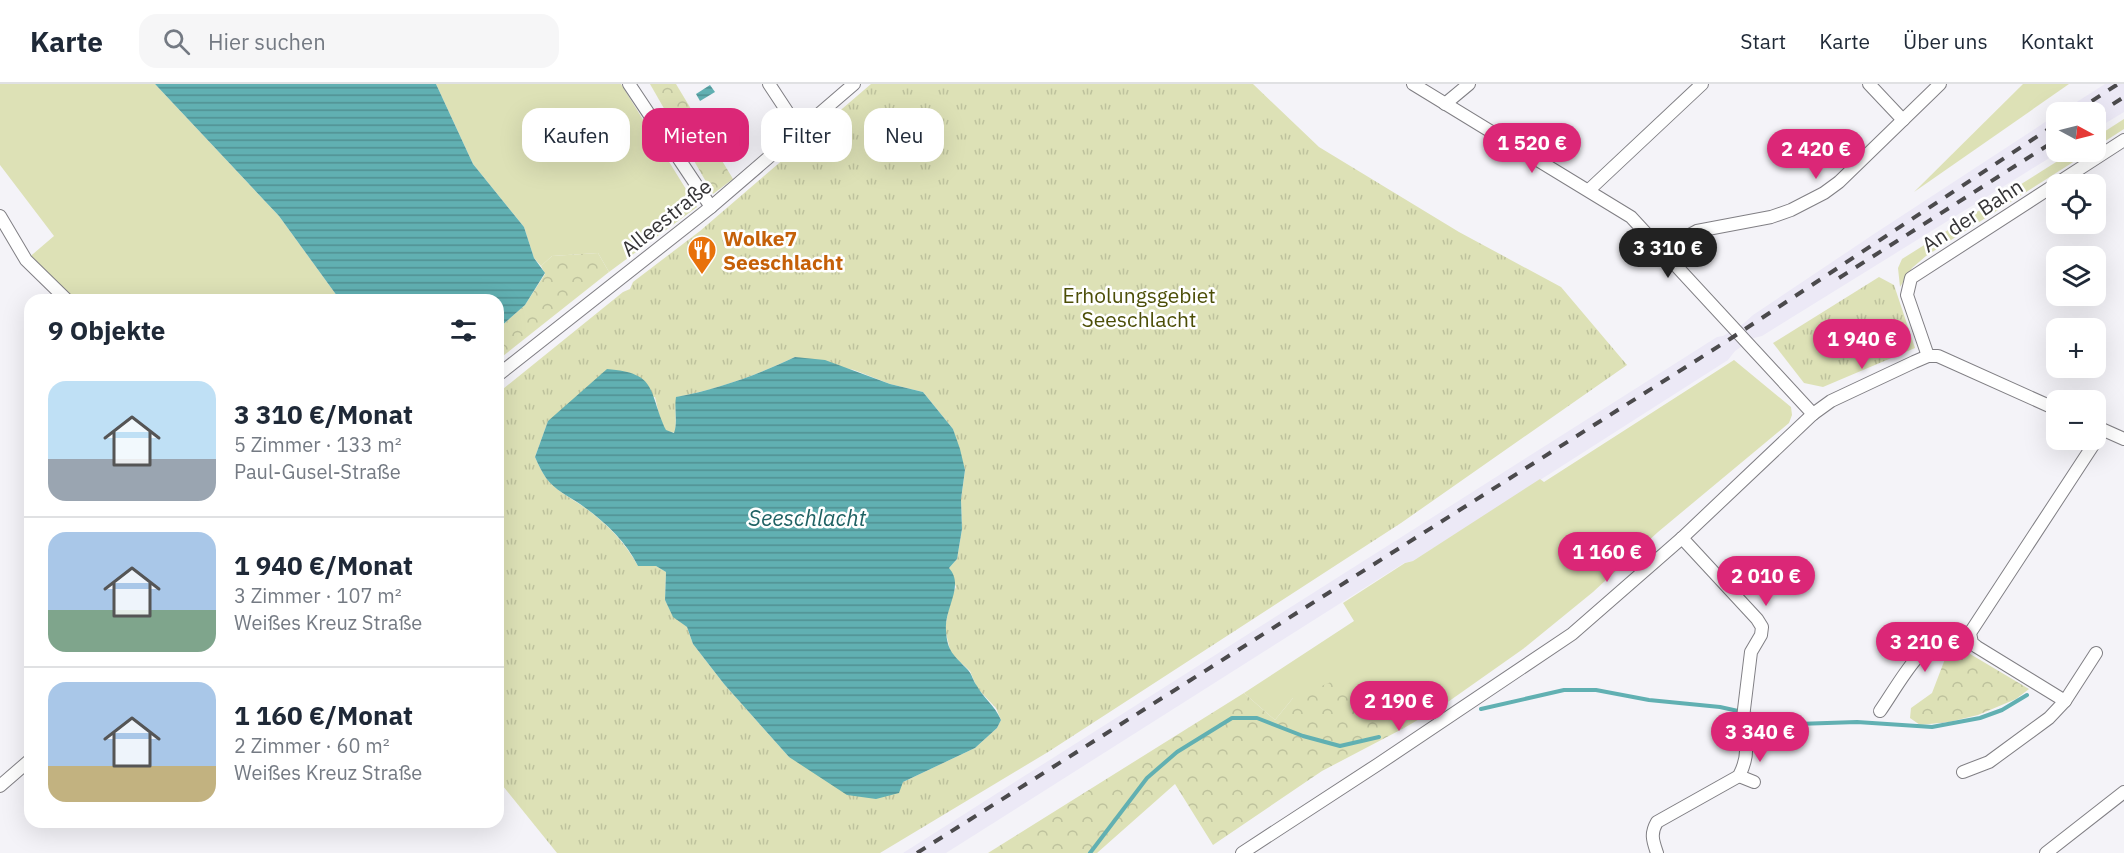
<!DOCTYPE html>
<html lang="de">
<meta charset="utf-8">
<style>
:root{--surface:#fff;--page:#f6f6f7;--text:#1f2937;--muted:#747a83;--line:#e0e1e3;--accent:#db2777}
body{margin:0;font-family:"IBM Plex Sans",sans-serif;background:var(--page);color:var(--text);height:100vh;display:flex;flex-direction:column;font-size:22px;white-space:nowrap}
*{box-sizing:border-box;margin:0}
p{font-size:20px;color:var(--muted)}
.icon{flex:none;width:33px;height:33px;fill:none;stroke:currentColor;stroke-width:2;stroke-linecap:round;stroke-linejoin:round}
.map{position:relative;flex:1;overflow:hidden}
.details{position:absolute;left:24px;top:210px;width:480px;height:534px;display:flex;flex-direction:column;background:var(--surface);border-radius:18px;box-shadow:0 6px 24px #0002}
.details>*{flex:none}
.hud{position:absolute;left:522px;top:24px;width:570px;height:54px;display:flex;gap:12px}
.needle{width:39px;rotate:97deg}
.fabs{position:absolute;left:2046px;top:18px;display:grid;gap:12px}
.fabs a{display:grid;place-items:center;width:60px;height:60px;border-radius:12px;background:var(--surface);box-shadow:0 6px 24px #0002;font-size:30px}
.price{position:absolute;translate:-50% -51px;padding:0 14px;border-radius:21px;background:var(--accent);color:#fff;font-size:20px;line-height:39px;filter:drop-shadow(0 2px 3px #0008)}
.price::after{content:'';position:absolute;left:50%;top:36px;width:18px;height:14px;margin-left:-9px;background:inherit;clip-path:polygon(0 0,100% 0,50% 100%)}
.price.on{background:#222;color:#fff}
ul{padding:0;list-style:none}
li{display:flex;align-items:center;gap:18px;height:150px;padding:0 24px}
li+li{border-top:2px solid var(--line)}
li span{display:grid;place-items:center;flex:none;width:168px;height:120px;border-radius:18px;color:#555}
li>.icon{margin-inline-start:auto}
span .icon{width:72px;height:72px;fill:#fffc;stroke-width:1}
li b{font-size:26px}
h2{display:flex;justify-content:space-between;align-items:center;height:72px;padding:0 24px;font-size:26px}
.chip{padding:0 21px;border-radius:18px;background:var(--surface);box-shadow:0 6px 24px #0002;font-size:21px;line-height:54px}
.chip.on{background:var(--accent);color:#fff}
header{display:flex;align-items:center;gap:36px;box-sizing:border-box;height:84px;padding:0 30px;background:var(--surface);border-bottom:2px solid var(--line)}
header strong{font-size:28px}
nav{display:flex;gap:33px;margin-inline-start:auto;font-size:21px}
.search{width:420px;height:54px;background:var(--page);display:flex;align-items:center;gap:15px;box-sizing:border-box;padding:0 21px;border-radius:18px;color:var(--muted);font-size:22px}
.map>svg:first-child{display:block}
.built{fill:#ece9f6}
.green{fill:#dde1b6}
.forest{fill:url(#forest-crowns)}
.park{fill:url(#park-tufts);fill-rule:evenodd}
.water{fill:url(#water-rules)}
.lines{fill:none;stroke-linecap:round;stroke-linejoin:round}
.stream{stroke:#61b0b2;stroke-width:4}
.minor-casing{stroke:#807f84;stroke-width:14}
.minor{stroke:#fff;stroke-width:12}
.rail{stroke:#4b4a4c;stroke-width:4;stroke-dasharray:10 10;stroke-linecap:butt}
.labels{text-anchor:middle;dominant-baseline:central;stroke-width:5;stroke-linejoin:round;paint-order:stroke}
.street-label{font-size:21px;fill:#363537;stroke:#fff}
.food-label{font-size:21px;font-weight:bold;fill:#c56008;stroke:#fff;text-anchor:start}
.park-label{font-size:21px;fill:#4c4e07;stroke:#fff}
.water-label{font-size:22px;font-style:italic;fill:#206264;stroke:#fff}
</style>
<header>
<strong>Karte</strong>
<div class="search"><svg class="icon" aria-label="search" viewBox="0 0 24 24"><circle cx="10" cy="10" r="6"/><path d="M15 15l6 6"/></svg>Hier suchen</div>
<nav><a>Start</a><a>Karte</a><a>Über uns</a><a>Kontakt</a></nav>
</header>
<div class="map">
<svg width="2124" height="769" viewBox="0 0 2124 769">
<defs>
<pattern id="forest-crowns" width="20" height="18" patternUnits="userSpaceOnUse" patternTransform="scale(1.5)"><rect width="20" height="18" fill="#dde1b6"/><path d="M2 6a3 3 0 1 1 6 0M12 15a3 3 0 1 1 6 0" fill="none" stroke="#bec29d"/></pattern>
<pattern id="park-tufts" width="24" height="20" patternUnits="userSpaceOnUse" patternTransform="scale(1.5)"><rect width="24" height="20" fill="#dde1b6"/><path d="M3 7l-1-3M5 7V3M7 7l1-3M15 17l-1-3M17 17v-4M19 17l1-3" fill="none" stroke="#bec29d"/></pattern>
<pattern id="water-rules" width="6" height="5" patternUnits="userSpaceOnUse" patternTransform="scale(1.5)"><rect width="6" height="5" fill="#61b0b2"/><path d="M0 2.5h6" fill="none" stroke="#519092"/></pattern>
</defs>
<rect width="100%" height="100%" fill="#f4f3f8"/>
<g class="built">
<polygon points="2105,0 2124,0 2124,28 2096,45 2096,28 2061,28"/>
<polygon points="2056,31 2056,68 2059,68 1762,252 1754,254 1735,267 1728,276 1476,437 1413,477 1404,479 946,769 903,769 1717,253 1723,252 1743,240 1753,231 1877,148"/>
</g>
<g class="green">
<polygon points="0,0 155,0 279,132 340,216 67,216 26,176 54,152 0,81"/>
<polygon points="436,0 621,0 697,123 609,188 598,169 552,172 541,182 534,174 524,143 473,80"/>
<polygon points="2023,0 2069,0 1914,108"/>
<polygon points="2124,35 2124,45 2096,63 2096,53"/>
<polygon points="2072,68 2089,68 1926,172 1912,184 1900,203 1898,184 1902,175"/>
<polygon points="1734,276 1791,323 1792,331 1789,339 1658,448 1593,508 1523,565 1445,620 1404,644 1383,620 1360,622 1293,614 1275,636 1244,609 1354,537 1343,519 1405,479 1413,477 1540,395 1544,398"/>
</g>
<g class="forest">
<polygon points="650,0 676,0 733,95 713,110"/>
<polygon points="598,169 609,188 498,276 498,245 525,221 545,190 541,182 552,172"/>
<polygon points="1955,561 2029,605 2016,615 1978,631 1949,638 1920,641 1910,634 1911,624 1932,609 1945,575"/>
<polygon points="1338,595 1360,621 1383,620 1404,644 1322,687 1213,761 1175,700 1097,769 988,769 1244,609 1275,636 1293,614"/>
</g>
<g class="park">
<path d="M 871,0 L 1253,0 L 1319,63 L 1459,148 L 1561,203 L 1627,281 L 1401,439 L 1048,668 L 880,769 L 557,769 L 498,696 L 498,309 L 623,208 L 630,205 L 633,198 L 700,147 ZM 795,273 L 854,286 L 890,300 L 923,308 L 953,345 L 965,386 L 961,415 L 962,445 L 957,475 L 949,484 L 956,503 L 950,516 L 945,545 L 951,570 L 970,587 L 977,604 L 996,624 L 1001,636 L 997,644 L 975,664 L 903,698 L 789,673 L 724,600 L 693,560 L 687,543 L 673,532 L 665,516 L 666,488 L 656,482 L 638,482 C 625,458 606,439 584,423 C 571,414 556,407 546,394 C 542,388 538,380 535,373 L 548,337 L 655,313 L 660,335 L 666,347 L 675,349 C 677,337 674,326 677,313 C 718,305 757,291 795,273 Z"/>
<polygon points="1879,193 1894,201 1915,264 1823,303 1804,299 1773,259"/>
</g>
<g class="water">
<polygon points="155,0 436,0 473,80 524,143 534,174 545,189 525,221 498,245 498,216 340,216 279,132"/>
<polygon points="710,1 715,8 700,17 696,10"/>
<path d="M 795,273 L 825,276 L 890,300 L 923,308 L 953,345 L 960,365 L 965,386 L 961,415 L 962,445 L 957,475 L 949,484 C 965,502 944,524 946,546 C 947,568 954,571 968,586 C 972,590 973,597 977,602 C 984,615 994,620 1001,636 L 997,644 L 975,664 L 903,698 L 899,709 L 876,715 L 847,711 L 789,673 L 724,600 L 693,560 L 687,543 L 673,533 L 665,516 L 666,488 L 656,482 L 638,482 C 625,456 604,437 580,420 C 568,412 555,406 546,394 C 542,388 538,380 535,373 L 548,337 L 607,285 C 659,289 648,308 666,346 L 674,349 C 678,338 674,325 676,313 C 718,305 757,291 795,273 Z"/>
</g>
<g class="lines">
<g class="stream">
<polyline points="1481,625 1564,606 1596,606 1649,616 1720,623 1797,640 1857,638 1932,643 1980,634 2002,626 2027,611"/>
<polyline points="1090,769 1147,694 1177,668 1232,634 1257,634 1303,652 1340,662 1379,653"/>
</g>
<g class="minor-casing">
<g id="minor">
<polyline points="629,0 711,123"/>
<polyline points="769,0 800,47"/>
<polyline points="1413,0 1631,133 1813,330"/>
<polyline points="1869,0 1903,36"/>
<polyline points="1445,20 1469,0"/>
<polyline points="1589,106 1702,0"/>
<polyline points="0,132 26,176 67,216"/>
<polyline points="1662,166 1697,147 1771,133 1791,126 1824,109 1839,98 1940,0"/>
<polyline points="1928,272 1907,211 1911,194 2124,56"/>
<polyline points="498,291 711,123 854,0"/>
<polyline points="2097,343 2124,355"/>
<polyline points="2065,617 1977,563 1972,559 1970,549 2103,346"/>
<path d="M 1880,627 C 1897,603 1918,561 1946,552 C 1954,549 1962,549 1970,549"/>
<polyline points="1963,688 1989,678 2049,634 2065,617 2096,569"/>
<polyline points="1739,692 1754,698"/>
<polyline points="0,702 30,676"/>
<polyline points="1242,769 1377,681 1572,550 1682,454 1813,330 1831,317 1914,278 1928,272 1938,272 2056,325"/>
<path d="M 1657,769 C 1653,757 1650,750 1657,738 L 1739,692 C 1746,678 1750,663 1741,650 L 1751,568 L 1761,551 L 1762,543 L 1757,535 L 1682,454"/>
<polyline points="2046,769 2124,708"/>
</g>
</g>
<use href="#minor" class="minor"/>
<g class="rail">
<polyline points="2075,28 2118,0"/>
<polyline points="2096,31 2124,13"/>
<polyline points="1839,194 2056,56"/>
<polyline points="917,769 1727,257 2056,40"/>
</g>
</g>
<defs>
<g id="restaurant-pin" transform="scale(1.5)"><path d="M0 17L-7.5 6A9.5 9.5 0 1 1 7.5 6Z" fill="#e8710a" stroke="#fff"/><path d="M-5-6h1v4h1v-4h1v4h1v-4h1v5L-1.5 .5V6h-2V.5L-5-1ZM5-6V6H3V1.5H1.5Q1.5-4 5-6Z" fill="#fff"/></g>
</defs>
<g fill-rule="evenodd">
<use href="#restaurant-pin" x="702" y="166"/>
</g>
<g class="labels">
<g class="street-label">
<text transform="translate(1972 131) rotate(-33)">An der Bahn</text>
<text transform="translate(666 133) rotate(-39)">Alleestraße</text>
</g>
<g class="food-label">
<text x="723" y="154">Wolke7<tspan x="723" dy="24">Seeschlacht</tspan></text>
</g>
<g class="park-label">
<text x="1139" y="211">Erholungsgebiet<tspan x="1139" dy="24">Seeschlacht</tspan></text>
</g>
<g class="water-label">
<text x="807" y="433">Seeschlacht</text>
</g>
</g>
</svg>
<div class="fabs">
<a><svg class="needle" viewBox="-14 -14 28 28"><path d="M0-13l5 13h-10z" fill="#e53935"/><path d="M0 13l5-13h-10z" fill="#747a83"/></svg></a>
<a><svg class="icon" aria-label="locate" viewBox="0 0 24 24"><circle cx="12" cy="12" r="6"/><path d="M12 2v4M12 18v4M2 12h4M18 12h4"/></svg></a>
<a><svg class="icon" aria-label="layers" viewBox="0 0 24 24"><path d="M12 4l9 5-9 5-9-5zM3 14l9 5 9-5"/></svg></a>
<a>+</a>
<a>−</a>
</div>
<b class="price" style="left:1532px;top:90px">1 520 €</b>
<b class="price" style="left:1816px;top:96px">2 420 €</b>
<b class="price on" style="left:1668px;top:195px">3 310 €</b>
<b class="price" style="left:1862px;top:286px">1 940 €</b>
<b class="price" style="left:1607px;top:499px">1 160 €</b>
<b class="price" style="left:1766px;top:523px">2 010 €</b>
<b class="price" style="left:1925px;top:589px">3 210 €</b>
<b class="price" style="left:1399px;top:648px">2 190 €</b>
<b class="price" style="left:1760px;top:679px">3 340 €</b>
<div class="hud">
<a class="chip">Kaufen</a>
<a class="chip on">Mieten</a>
<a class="chip">Filter</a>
<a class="chip">Neu</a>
</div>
<section class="details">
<h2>9 Objekte<svg class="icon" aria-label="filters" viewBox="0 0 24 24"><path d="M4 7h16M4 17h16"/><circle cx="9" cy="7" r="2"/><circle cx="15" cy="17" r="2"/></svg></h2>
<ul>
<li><span style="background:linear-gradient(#bfe0f5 65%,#9aa5b1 0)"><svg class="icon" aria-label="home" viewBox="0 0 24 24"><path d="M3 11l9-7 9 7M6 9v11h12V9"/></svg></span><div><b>3 310 €/Monat</b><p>5 Zimmer · 133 m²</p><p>Paul-Gusel-Straße</p></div></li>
<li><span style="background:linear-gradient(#a9c7e8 65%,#7fa58c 0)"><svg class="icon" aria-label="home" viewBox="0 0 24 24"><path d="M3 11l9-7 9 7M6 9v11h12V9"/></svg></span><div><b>1 940 €/Monat</b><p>3 Zimmer · 107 m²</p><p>Weißes Kreuz Straße</p></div></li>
<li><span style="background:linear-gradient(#a9c7e8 70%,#c2b280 0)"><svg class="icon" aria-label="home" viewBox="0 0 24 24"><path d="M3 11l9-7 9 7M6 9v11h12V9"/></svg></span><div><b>1 160 €/Monat</b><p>2 Zimmer · 60 m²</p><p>Weißes Kreuz Straße</p></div></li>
</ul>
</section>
</div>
